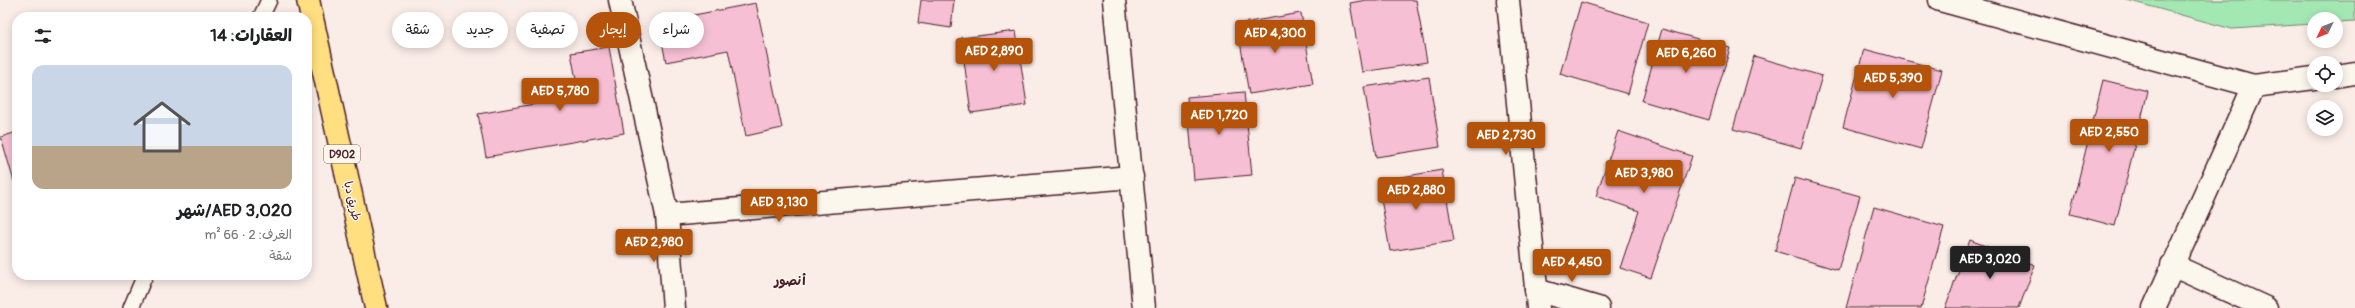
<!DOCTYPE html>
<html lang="ar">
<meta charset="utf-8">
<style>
:root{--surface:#fff;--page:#f2f2f2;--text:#202124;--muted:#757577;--accent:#b45309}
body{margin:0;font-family:Pangolin,"Playpen Sans Arabic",sans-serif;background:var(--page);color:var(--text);direction:rtl;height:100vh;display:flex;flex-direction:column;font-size:15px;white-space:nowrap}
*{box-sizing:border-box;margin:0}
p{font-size:13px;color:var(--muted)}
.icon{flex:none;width:22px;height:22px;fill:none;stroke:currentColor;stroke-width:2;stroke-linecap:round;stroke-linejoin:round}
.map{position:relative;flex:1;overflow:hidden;direction:ltr}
.panel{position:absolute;left:12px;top:12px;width:300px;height:268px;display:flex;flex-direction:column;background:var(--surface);border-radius:16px;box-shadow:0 2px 10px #0003;direction:rtl}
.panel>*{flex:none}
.top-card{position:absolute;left:324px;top:12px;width:380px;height:36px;direction:rtl;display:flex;gap:8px}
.needle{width:26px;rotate:227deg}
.controls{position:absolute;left:2307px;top:12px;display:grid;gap:8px}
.controls a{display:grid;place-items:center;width:36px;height:36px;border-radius:50%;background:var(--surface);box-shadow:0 2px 10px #0003;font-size:20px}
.price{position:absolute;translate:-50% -34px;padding:0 9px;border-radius:4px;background:var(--accent);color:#fff;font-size:13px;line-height:26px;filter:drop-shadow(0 1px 2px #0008)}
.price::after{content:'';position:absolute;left:50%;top:24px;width:12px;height:9px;margin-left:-6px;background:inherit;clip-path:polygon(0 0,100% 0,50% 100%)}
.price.on{background:#222;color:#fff}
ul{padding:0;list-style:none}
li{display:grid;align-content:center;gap:8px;height:212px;padding:0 20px}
li span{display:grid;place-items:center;height:124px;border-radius:12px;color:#555}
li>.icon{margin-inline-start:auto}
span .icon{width:72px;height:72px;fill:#fffc;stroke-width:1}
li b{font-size:17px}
h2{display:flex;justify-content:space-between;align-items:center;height:48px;padding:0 20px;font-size:17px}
.tag{padding:0 14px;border-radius:18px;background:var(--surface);box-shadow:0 2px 10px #0003;font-size:14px;line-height:36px}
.tag.on{background:var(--accent);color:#fff}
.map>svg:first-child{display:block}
.green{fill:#a3e8b3;stroke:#76846f}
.building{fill:#f7bfd4;stroke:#4a1f2b}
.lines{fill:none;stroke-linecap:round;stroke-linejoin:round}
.service-casing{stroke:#4a1f2b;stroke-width:18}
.minor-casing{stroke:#4a1f2b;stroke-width:25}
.primary-casing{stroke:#4a1f2b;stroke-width:25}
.service{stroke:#fbf7ec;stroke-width:15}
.minor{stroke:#fbf7ec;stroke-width:22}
.primary{stroke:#ffdf80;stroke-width:22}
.labels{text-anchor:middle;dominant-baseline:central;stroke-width:3;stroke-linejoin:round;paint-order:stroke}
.shield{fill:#fbf7ec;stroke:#7f6065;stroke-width:1}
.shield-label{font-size:11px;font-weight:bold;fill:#4a1f2b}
.street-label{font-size:12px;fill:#4a1f2b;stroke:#fbf7ec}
.neighbourhood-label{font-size:13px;font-weight:bold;fill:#4a1f2b;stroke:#fbf7ec}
</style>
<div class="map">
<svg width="2355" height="308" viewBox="0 0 2355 308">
<rect width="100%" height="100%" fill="#faece7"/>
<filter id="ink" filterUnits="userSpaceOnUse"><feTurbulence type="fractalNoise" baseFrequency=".025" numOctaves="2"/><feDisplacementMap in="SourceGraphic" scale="8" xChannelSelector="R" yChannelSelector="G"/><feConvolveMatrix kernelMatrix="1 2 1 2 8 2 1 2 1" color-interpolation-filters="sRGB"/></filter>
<g filter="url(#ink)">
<polygon class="green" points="2127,0 2355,0 2355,22 2336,23 2336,19 2314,19 2314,24 2232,29"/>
<g class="building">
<polygon points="921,0 954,0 951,28 918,23"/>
<polygon points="1366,0 1416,0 1427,62 1362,72 1350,3"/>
<polygon points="1581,2 1648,22 1628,94 1560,74"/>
<polygon points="756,3 782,128 746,136 728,50 666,62 658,22"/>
<polygon points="1301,13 1313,84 1249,94 1237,24"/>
<polygon points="1662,29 1730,48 1709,120 1642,101"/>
<polygon points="1016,31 1027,105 971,113 961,38"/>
<polygon points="609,47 624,133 486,157 478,114 579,96 571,53"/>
<polygon points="1864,49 1942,70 1921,149 1843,127"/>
<polygon points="1754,56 1822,76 1801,148 1733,129"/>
<polygon points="1429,77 1440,147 1376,157 1364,87"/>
<polygon points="2103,80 2148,91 2115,226 2070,214"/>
<polygon points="1244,92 1252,175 1194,180 1187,97"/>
<polygon points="1618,131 1692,156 1651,278 1620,268 1639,211 1596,196"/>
<polygon points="17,132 17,192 1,137"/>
<polygon points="1442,170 1454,241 1390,251 1378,181"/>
<polygon points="1795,178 1860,196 1838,270 1775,251"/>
<polygon points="1874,207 1944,227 1921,308 1846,308"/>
<polygon points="1970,240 2035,265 2019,308 1945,308"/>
</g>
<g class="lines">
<g class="service-casing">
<g id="service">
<polyline points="261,17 269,0"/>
<polyline points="131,308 145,275"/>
</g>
</g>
<g class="minor-casing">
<g id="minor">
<polyline points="620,0 667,215 1132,177"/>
<polyline points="1114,0 1144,308"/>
<polyline points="1508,0 1538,308"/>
<polyline points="1940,0 2254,86 2314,78"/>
<polyline points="2336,76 2355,73"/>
<polyline points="667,215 674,308"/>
<polyline points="2172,265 2266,308"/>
<polyline points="1536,290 1598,308"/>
<polyline points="2154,308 2254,86"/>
</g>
</g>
<g class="primary-casing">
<polyline id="primary" points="308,0 376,308"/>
</g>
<use href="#service" class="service"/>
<use href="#minor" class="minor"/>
<use href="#primary" class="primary"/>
</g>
</g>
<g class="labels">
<rect class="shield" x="324" y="145" width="36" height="18" rx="3"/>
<g class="shield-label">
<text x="342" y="154">D902</text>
</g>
<g class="street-label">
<text transform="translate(352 201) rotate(77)">طريق دبا</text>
</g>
<g class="neighbourhood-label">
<text x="790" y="281">أنصور</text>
</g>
</g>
</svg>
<div class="controls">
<a><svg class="needle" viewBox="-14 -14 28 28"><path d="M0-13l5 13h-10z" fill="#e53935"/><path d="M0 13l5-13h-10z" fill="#757577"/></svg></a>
<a><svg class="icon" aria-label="locate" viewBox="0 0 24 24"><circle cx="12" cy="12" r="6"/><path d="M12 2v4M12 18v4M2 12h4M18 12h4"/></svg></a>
<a><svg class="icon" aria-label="layers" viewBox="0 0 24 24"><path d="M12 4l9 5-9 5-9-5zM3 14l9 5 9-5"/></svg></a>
</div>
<b class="price" style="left:1275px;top:54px">AED 4,300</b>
<b class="price" style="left:994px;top:72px">AED 2,890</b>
<b class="price" style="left:1686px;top:74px">AED 6,260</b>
<b class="price" style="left:1893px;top:99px">AED 5,390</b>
<b class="price" style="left:560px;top:112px">AED 5,780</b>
<b class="price" style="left:1219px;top:136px">AED 1,720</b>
<b class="price" style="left:2109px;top:153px">AED 2,550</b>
<b class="price" style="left:1506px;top:156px">AED 2,730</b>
<b class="price" style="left:1644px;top:194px">AED 3,980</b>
<b class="price" style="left:1416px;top:211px">AED 2,880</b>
<b class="price" style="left:779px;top:223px">AED 3,130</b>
<b class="price" style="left:654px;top:263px">AED 2,980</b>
<b class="price on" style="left:1990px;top:280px">AED 3,020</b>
<b class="price" style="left:1572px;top:283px">AED 4,450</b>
<div class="top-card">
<a class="tag">شراء</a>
<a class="tag on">إيجار</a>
<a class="tag">تصفية</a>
<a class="tag">جديد</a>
<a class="tag">شقة</a>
</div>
<section class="panel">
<h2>العقارات: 14<svg class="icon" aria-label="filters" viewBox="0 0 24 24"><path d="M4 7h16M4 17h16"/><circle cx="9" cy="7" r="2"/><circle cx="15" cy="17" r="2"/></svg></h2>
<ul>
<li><span style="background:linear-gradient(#c9d6e8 65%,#b9a48a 0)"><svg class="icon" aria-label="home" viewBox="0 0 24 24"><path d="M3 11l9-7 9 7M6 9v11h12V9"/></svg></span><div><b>AED 3,020/شهر</b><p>الغرف: 2 · 66 m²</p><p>شقة</p></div></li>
</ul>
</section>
</div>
